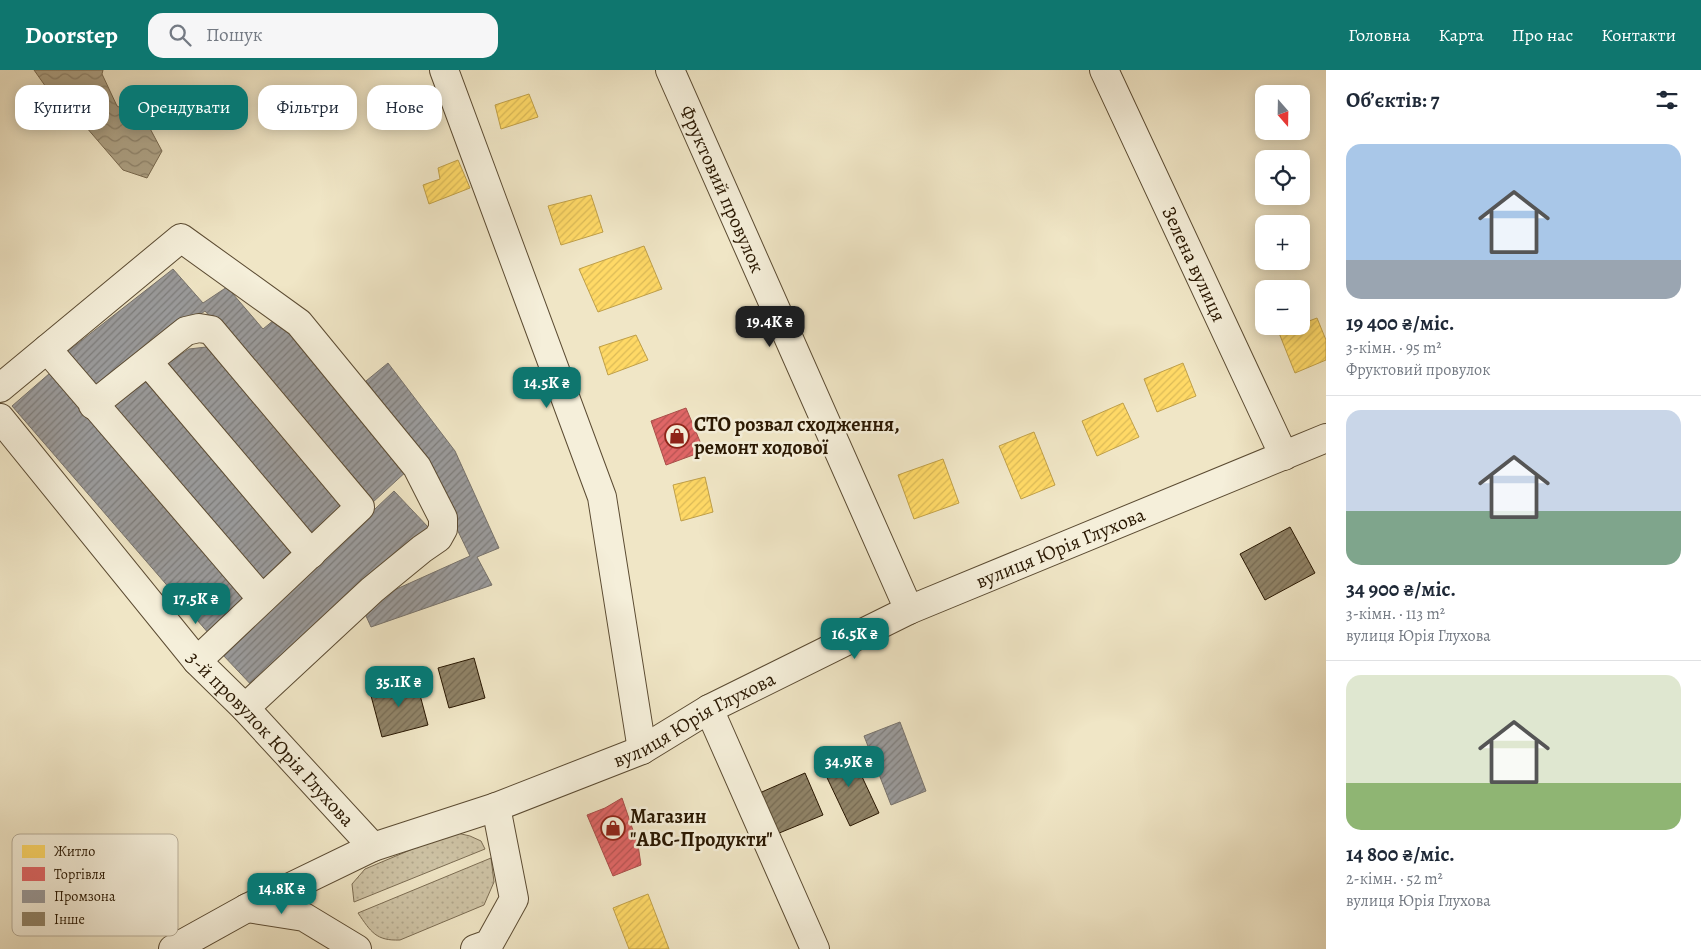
<!DOCTYPE html>
<html lang="uk">
<meta charset="utf-8">
<style>
:root{--surface:#fff;--page:#f6f6f7;--text:#1f2937;--muted:#747a83;--line:#e0e1e3;--accent:#0f766e}
body{margin:0;font-family:Alegreya,serif;background:var(--page);color:var(--text);height:100vh;display:flex;flex-direction:column;font-size:19px;white-space:nowrap}
*{box-sizing:border-box;margin:0}
p{font-size:16px;color:var(--muted)}
.icon{flex:none;width:28px;height:28px;fill:none;stroke:currentColor;stroke-width:2;stroke-linecap:round;stroke-linejoin:round}
.map{position:relative;flex:1;overflow:hidden}
.sheet{display:flex;flex-direction:column;background:var(--surface);width:375px}
.sheet>*{flex:none}
.banner{position:absolute;left:15px;top:15px;width:475px;height:45px;display:flex;gap:10px}
.needle{width:32px;rotate:160deg}
.fabs{position:absolute;left:1255px;top:15px;display:grid;gap:10px}
.fabs a{display:grid;place-items:center;width:55px;height:55px;border-radius:10px;background:var(--surface);box-shadow:0 2px 12px #0003;font-size:25px}
.price{position:absolute;translate:-50% -42px;padding:0 11px;border-radius:10px;background:var(--accent);color:#fff;font-size:16px;line-height:32px;filter:drop-shadow(0 1px 2px #0008)}
.price::after{content:'';position:absolute;left:50%;top:30px;width:15px;height:11px;margin-left:-8px;background:inherit;clip-path:polygon(0 0,100% 0,50% 100%)}
.price.selected{background:#222;color:#fff}
ul{padding:0;list-style:none}
li{display:grid;align-content:center;gap:10px;height:265px;padding:0 20px}
li+li{border-top:1px solid var(--line)}
li span{display:grid;place-items:center;height:155px;border-radius:15px;color:#555}
li>.icon{margin-inline-start:auto}
span .icon{width:90px;height:90px;fill:#fffc;stroke-width:1}
li b{font-size:21px}
h2{display:flex;justify-content:space-between;align-items:center;height:60px;padding:0 20px;font-size:21px}
.chip{padding:0 18px;border-radius:15px;background:var(--surface);box-shadow:0 2px 12px #0003;font-size:18px;line-height:45px}
.chip.selected{background:var(--accent);color:#fff}
header{display:flex;align-items:center;gap:30px;box-sizing:border-box;height:70px;padding:0 25px;background:var(--accent);color:#fff}
header strong{font-size:24px}
nav{display:flex;gap:28px;margin-inline-start:auto;font-size:18px}
.search{width:350px;height:45px;background:var(--page);display:flex;align-items:center;gap:12px;box-sizing:border-box;padding:0 18px;border-radius:15px;color:var(--muted);font-size:19px}
main{display:flex;flex:1;min-height:0}
.map>svg:first-child{display:block}
.green{fill:url(#green-dots);stroke:#7c6d53}
.water{fill:url(#water-waves);stroke:#78694f}
.homes{fill:url(#homes-hatch);stroke:#bf9f48}
.shops{fill:url(#shops-hatch);stroke:#a94e48}
.industry{fill:url(#industry-hatch);stroke:#77726b}
.building{fill:url(#building-hatch);stroke:#291701}
.lines{fill:none;stroke-linecap:round;stroke-linejoin:round}
.minor-casing{stroke:#5b4b32;stroke-width:30}
.minor{stroke:#f5efda;stroke-width:28}
.labels{text-anchor:middle;dominant-baseline:central;stroke-width:5;stroke-linejoin:round;paint-order:stroke}
.street-label{font-size:20px;fill:#291701;stroke:#f5efda}
.poi-label{font-size:20px;font-weight:bold;fill:#291701;stroke:#f5efda;text-anchor:start}
.key{fill:#f5efda;stroke:#b8ae99;stroke-width:1}
.key-label{font-size:14px;fill:#291701}
</style>
<header>
<strong>Doorstep</strong>
<div class="search"><svg class="icon" aria-label="search" viewBox="0 0 24 24"><circle cx="10" cy="10" r="6"/><path d="M15 15l6 6"/></svg>Пошук</div>
<nav><a>Головна</a><a>Карта</a><a>Про нас</a><a>Контакти</a></nav>
</header>
<main>
<div class="map">
<svg width="1326" height="879" viewBox="0 0 1326 879">
<defs>
<pattern id="green-dots" width="8" height="8" patternUnits="userSpaceOnUse" patternTransform="scale(1.25)"><rect width="8" height="8" fill="#cec3a5"/><path d="M2 2h.1M6 6h.1" fill="none" stroke="#b1a78c" stroke-width="1.8" stroke-linecap="round"/></pattern>
<pattern id="water-waves" width="16" height="10" patternUnits="userSpaceOnUse" patternTransform="scale(1.25)"><rect width="16" height="10" fill="#aca083"/><path d="M0 5q4-4 8 0t8 0" fill="none" stroke="#8c8169"/></pattern>
<pattern id="homes-hatch" width="6" height="6" patternUnits="userSpaceOnUse" patternTransform="scale(1.25)"><rect width="6" height="6" fill="#ffd966"/><path d="M-1 1l2-2M0 6l6-6M5 7l2-2" fill="none" stroke="#dbba57"/></pattern>
<pattern id="shops-hatch" width="6" height="6" patternUnits="userSpaceOnUse" patternTransform="scale(1.25)"><rect width="6" height="6" fill="#e06666"/><path d="M-1 1l2-2M0 6l6-6M5 7l2-2" fill="none" stroke="#b65352"/></pattern>
<pattern id="industry-hatch" width="6" height="6" patternUnits="userSpaceOnUse" patternTransform="scale(1.25)"><rect width="6" height="6" fill="#999"/><path d="M-1 1l2-2M0 6l6-6M5 7l2-2" fill="none" stroke="#7d7c7a"/></pattern>
<pattern id="building-hatch" width="6" height="6" patternUnits="userSpaceOnUse" patternTransform="scale(1.25)"><rect width="6" height="6" fill="#908367"/><path d="M-1 1l2-2M0 6l6-6M5 7l2-2" fill="none" stroke="#766a52"/></pattern>
</defs>
<rect width="100%" height="100%" fill="#f0e6c6"/>
<filter id="stains"><feTurbulence type="fractalNoise" baseFrequency=".004" numOctaves="4"/><feColorMatrix values="0 0 0 0 .2 0 0 0 0 .09 0 0 0 0 .02 0 0 0 .5 -.17"/></filter>
<radialGradient id="worn" r=".72"><stop offset=".6" stop-color="#630" stop-opacity="0"/><stop offset="1" stop-color="#630" stop-opacity=".3"/></radialGradient>
<g class="green">
<polygon points="453,762 470,766 481,771 485,779 354,832 352,814 365,799"/>
<path d="M 491,788 L 494,812 L 484,835 L 400,870 C 376,871 371,862 358,843 Z"/>
</g>
<polygon class="water" points="34,0 103,0 102,4 117,36 146,51 162,81 147,108 123,100 80,50 60,37"/>
<g class="homes">
<polygon points="529,24 538,47 501,59 495,35"/>
<polygon points="458,90 470,118 429,134 423,115 440,109 438,98"/>
<polygon points="591,125 603,162 561,175 548,136"/>
<polygon points="644,176 662,219 598,242 579,199"/>
<polygon points="1317,248 1326,270 1326,290 1295,303 1279,263 1296,256 1301,256 1301,254"/>
<polygon points="636,265 648,290 608,305 599,277"/>
<polygon points="1183,293 1196,326 1157,342 1144,309"/>
<polygon points="1123,333 1139,367 1097,386 1082,351"/>
<polygon points="1034,362 1055,415 1021,429 999,376"/>
<polygon points="943,389 959,433 914,449 898,405"/>
<polygon points="705,407 713,442 681,451 673,415"/>
<polygon points="648,824 669,879 629,879 613,838"/>
</g>
<g class="shops">
<polygon points="686,338 704,381 666,395 651,351"/>
<polygon points="622,728 638,775 641,795 613,806 587,745 605,738"/>
</g>
<g class="industry">
<polygon points="173,199 203,233 227,217 263,259 280,245 409,399 372,433 205,241 92,323 63,285"/>
<polygon points="215,276 347,437 309,470 168,293 189,279"/>
<polygon points="388,293 455,381 499,478 477,487 492,515 371,557 361,535 470,486 426,395 366,311"/>
<polygon points="50,303 248,532 210,565 12,336"/>
<polygon points="142,307 302,484 265,516 106,339"/>
<polygon points="394,421 429,458 257,621 222,584"/>
<polygon points="900,652 926,721 891,735 864,666"/>
</g>
<g class="building">
<polygon points="1290,457 1315,503 1265,530 1240,484"/>
<polygon points="474,588 485,628 449,638 438,598"/>
<polygon points="416,610 428,655 382,667 370,622"/>
<polygon points="849,679 879,743 850,756 820,693"/>
<polygon points="805,703 823,745 772,766 755,725"/>
</g>
<g class="lines">
<g class="minor-casing">
<g id="minor">
<polyline points="444,0 602,427 642,680"/>
<path id="s1" d="M 670,0 L 909,540"/>
<path id="s2" d="M 1104,0 L 1284,386"/>
<polyline points="47,279 262,529"/>
<polyline points="148,292 311,484"/>
<polyline points="0,318 181,168 299,253 417,397 443,448 443,459 438,468 422,479 372,520 245,638"/>
<polyline points="93,335 186,261 199,258 211,260 360,437 197,591"/>
<path id="s3" d="M 0,348 L 197,591 L 245,638 L 373,777"/>
<polyline points="709,639 815,879"/>
<polyline points="247,838 304,847 357,879"/>
<path id="s4" d="M 173,879 L 247,838 L 373,777 L 496,737 L 642,680 L 709,639 L 909,540 L 1326,368"/>
<polyline points="475,879 489,874 514,829 496,737"/>
</g>
</g>
<use href="#minor" class="minor"/>
</g>
<defs>
<g id="shop-ring" transform="scale(1.25)"><circle r="9.5" fill="#f5efda" stroke="#8f2418" stroke-width="1.5"/><path d="M-5-2.5h2.3a2.7 3.5 0 0 1 5.4 0H5L5.5 6h-11ZM-1.5-2.5h3a1.5 2.3 0 0 0-3 0Z" fill="#8f2418"/></g>
</defs>
<g fill-rule="evenodd">
<use href="#shop-ring" x="677" y="366"/>
<use href="#shop-ring" x="613" y="758"/>
</g>
<g class="labels">
<g class="street-label">
<text stroke="none"><textPath href="#s1" startOffset="130">Фруктовий провулок</textPath></text>
<text stroke="none"><textPath href="#s2" startOffset="214">Зелена вулиця</textPath></text>
<text stroke="none"><textPath href="#s4" startOffset="976">вулиця Юрія Глухова</textPath></text>
<text stroke="none"><textPath href="#s4" startOffset="571">вулиця Юрія Глухова</textPath></text>
<text stroke="none"><textPath href="#s3" startOffset="420">3-й провулок Юрія Глухова</textPath></text>
</g>
<g class="poi-label">
<text x="694" y="354">СТО розвал сходження,<tspan x="694" dy="23">ремонт ходової</tspan></text>
<text x="630" y="746">Магазин<tspan x="630" dy="23">"ABC-Продукти"</tspan></text>
</g>
</g>
<rect x="12" y="764" width="166" height="102" rx="8" class="key"/>
<rect x="22" y="775" width="23" height="13" fill="#ffd966"/>
<rect x="22" y="797" width="23" height="14" fill="#e06666"/>
<rect x="22" y="820" width="23" height="13" fill="#999"/>
<rect x="22" y="842" width="23" height="14" fill="#908367"/>
<g class="key-label">
<text x="54" y="786">Житло</text>
<text x="54" y="809">Торгівля</text>
<text x="54" y="831">Промзона</text>
<text x="54" y="854">Інше</text>
</g>
<rect width="100%" height="100%" filter="url(#stains)"/>
<rect width="100%" height="100%" fill="url(#worn)"/>
</svg>
<div class="fabs">
<a><svg class="needle" viewBox="-14 -14 28 28"><path d="M0-13l5 13h-10z" fill="#e53935"/><path d="M0 13l5-13h-10z" fill="#747a83"/></svg></a>
<a><svg class="icon" aria-label="locate" viewBox="0 0 24 24"><circle cx="12" cy="12" r="6"/><path d="M12 2v4M12 18v4M2 12h4M18 12h4"/></svg></a>
<a>+</a>
<a>−</a>
</div>
<b class="price selected" style="left:770px;top:278px">19.4K ₴</b>
<b class="price" style="left:547px;top:339px">14.5K ₴</b>
<b class="price" style="left:196px;top:555px">17.5K ₴</b>
<b class="price" style="left:855px;top:590px">16.5K ₴</b>
<b class="price" style="left:399px;top:638px">35.1K ₴</b>
<b class="price" style="left:849px;top:718px">34.9K ₴</b>
<b class="price" style="left:282px;top:845px">14.8K ₴</b>
<div class="banner">
<a class="chip">Купити</a>
<a class="chip selected">Орендувати</a>
<a class="chip">Фільтри</a>
<a class="chip">Нове</a>
</div>
</div>
<section class="sheet">
<h2>Об’єктів: 7<svg class="icon" aria-label="filters" viewBox="0 0 24 24"><path d="M4 7h16M4 17h16"/><circle cx="9" cy="7" r="2"/><circle cx="15" cy="17" r="2"/></svg></h2>
<ul>
<li><span style="background:linear-gradient(#a9c7e8 75%,#9aa5b1 0)"><svg class="icon" aria-label="home" viewBox="0 0 24 24"><path d="M3 11l9-7 9 7M6 9v11h12V9"/></svg></span><div><b>19 400 ₴/міс.</b><p>3-кімн. · 95 m²</p><p>Фруктовий провулок</p></div></li>
<li><span style="background:linear-gradient(#c9d6e8 65%,#7fa58c 0)"><svg class="icon" aria-label="home" viewBox="0 0 24 24"><path d="M3 11l9-7 9 7M6 9v11h12V9"/></svg></span><div><b>34 900 ₴/міс.</b><p>3-кімн. · 113 m²</p><p>вулиця Юрія Глухова</p></div></li>
<li><span style="background:linear-gradient(#dfe7d0 70%,#8fb573 0)"><svg class="icon" aria-label="home" viewBox="0 0 24 24"><path d="M3 11l9-7 9 7M6 9v11h12V9"/></svg></span><div><b>14 800 ₴/міс.</b><p>2-кімн. · 52 m²</p><p>вулиця Юрія Глухова</p></div></li>
</ul>
</section>
</main>
